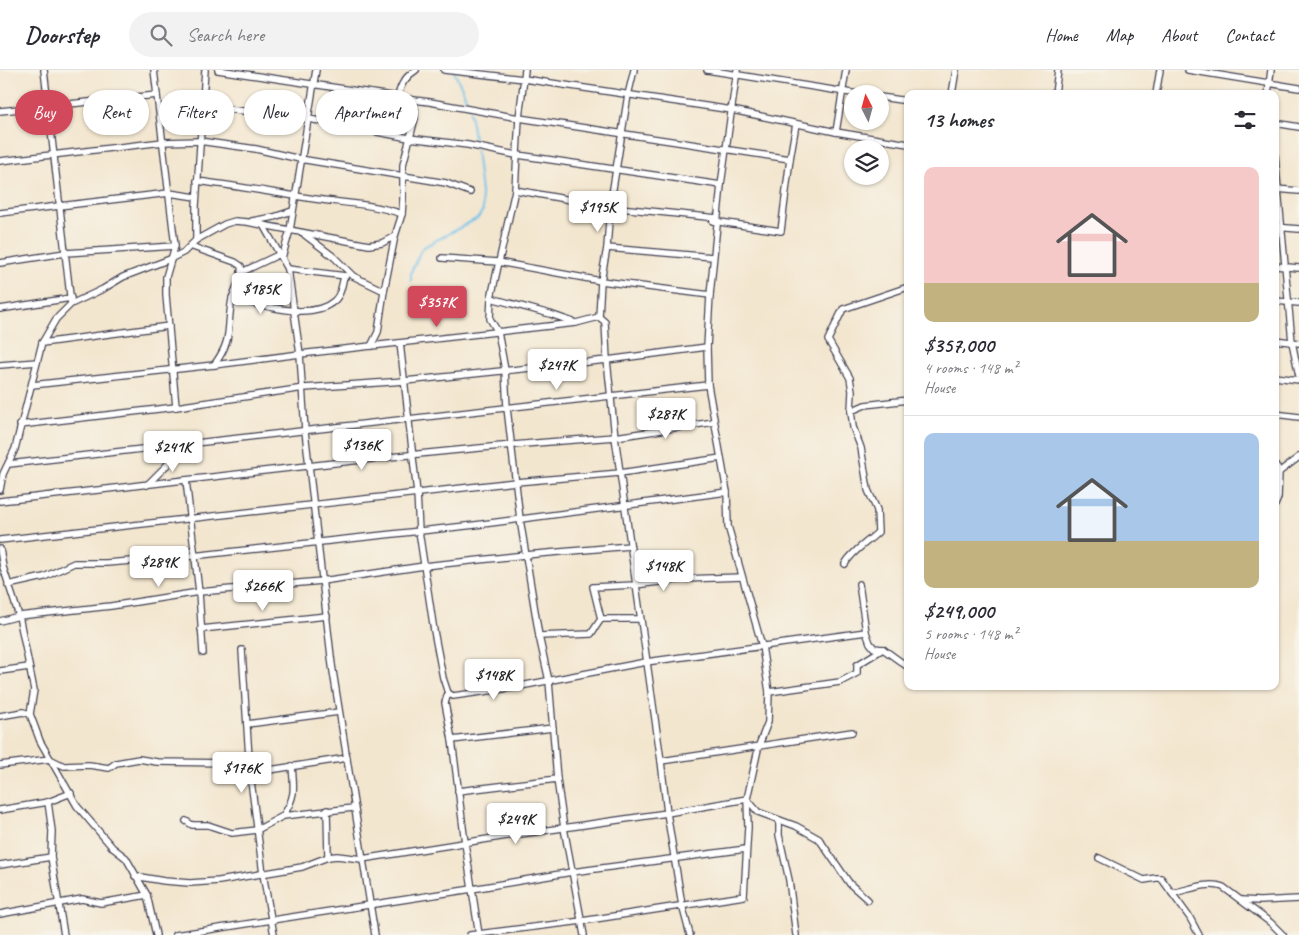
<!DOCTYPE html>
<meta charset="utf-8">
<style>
:root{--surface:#fff;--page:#f2f2f3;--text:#2b2b33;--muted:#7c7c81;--line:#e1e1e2;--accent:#d1495b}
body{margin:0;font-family:Caveat,sans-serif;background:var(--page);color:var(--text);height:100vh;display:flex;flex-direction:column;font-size:19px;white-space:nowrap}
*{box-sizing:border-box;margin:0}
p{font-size:16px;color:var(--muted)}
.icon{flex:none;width:28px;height:28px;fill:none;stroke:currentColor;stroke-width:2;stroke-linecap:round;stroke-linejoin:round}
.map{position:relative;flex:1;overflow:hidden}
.details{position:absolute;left:904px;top:20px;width:375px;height:600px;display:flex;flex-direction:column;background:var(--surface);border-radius:10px;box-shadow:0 1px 4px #0004}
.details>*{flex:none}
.hud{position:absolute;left:15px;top:20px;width:475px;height:45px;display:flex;gap:10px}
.needle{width:32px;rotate:354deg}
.buttons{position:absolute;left:844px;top:15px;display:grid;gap:10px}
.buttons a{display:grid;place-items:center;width:45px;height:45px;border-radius:50%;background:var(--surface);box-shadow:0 1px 4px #0004;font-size:25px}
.price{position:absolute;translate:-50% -42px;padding:0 11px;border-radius:5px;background:#fff;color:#222;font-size:16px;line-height:32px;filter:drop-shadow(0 1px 2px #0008)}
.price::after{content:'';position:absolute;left:50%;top:30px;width:15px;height:11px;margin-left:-8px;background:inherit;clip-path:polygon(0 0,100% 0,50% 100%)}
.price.active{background:var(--accent);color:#fff}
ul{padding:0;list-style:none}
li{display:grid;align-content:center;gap:10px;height:265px;padding:0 20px}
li+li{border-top:1px solid var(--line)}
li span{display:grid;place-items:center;height:155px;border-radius:10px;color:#555}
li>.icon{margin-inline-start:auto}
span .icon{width:90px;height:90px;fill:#fffc;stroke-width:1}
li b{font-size:21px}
h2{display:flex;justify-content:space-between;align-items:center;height:60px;padding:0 20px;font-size:21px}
.pill{padding:0 18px;border-radius:22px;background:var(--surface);box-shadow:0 1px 4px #0004;font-size:18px;line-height:45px}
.pill.active{background:var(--accent);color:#fff}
header{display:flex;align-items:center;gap:30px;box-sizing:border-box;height:70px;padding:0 25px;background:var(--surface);border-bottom:1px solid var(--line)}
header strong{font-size:24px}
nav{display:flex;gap:28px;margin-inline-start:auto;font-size:18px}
.search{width:350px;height:45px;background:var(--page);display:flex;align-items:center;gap:12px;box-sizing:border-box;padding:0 18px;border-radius:28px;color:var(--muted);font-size:19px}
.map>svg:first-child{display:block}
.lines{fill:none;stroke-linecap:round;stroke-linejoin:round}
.stream{stroke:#70c2ec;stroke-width:2}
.minor-casing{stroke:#413f51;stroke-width:8}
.minor{stroke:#fff;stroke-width:5.5}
</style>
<header>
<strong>Doorstep</strong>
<div class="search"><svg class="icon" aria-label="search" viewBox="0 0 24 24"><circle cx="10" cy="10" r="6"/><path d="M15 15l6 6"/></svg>Search here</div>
<nav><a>Home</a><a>Map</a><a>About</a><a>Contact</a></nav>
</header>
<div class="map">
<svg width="1299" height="865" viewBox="0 0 1299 865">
<rect width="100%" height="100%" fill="#f7f3e8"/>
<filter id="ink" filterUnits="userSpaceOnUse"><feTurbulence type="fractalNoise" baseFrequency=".02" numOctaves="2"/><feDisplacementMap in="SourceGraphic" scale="10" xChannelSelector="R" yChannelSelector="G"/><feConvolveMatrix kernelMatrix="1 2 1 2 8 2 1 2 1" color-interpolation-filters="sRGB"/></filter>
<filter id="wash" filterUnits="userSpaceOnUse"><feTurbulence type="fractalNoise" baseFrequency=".0096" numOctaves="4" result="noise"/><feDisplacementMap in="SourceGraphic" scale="20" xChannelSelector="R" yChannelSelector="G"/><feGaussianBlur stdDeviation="1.12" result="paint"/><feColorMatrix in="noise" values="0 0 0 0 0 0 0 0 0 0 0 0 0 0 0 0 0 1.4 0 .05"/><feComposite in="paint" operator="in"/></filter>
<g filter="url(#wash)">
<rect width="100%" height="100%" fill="#f3e6cf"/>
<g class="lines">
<g class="stream">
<polyline points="454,2 463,20 469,37"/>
<polyline points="470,42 475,74"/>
<polyline points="411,211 411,202 422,178 478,148 483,140 476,79"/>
</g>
</g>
</g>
<g filter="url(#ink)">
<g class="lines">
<g class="minor-casing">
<g id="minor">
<polyline points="44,0 71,234"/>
<polyline points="154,0 175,176 166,207 166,225 176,337"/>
<polyline points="218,0 398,27 405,29 411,33 415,39 415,48 403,95 403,129 402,144 395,166 384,221 378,262 371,276"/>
<polyline points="444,0 524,9 732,40 836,62 908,74"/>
<polyline points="525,0 519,48 515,120 491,228 490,249 498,262 505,300 507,338 520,449 539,566 549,611 557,709 564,758 584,865"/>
<polyline points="634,0 628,25 610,137 607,178 601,211 599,247 605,252 607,290 615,367 714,352"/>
<polyline points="707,0 858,24"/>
<polyline points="1188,0 1299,18"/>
<polyline points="952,24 956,0"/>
<polyline points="1055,24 1058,0"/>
<polyline points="1156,24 1160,0"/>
<polyline points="1268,24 1271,0"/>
<path d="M 398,27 C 400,15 406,6 416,0"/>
<polyline points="880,27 908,31"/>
<polyline points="406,29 430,32 519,48 790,89"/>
<polyline points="202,36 309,49 409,68 468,75 516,85"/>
<polyline points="0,41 157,25"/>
<polyline points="1275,53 1299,57"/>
<polyline points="836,62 846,0"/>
<polyline points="1275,86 1292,272 1299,306"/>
<polyline points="0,91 163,72 199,71 256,79 300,89 446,113 470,122"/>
<path d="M 197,111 C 237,116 275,123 315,129 C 344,133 374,134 402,144"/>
<polyline points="721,115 737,0"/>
<polyline points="1276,119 1299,121"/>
<polyline points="515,120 610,137 717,148"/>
<polyline points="0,143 169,123 196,127"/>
<polyline points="252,151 274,147 292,141"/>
<polyline points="713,151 781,161 790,89 796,54"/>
<polyline points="263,155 288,199 300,284 305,361 332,595 375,865"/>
<polyline points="1275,157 1299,159"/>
<polyline points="305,165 334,187 353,206 384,221"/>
<polyline points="196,170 196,136 205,0"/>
<path d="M 190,176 L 235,192 L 241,196 C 243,208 235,218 232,229 C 226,259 234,268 214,295"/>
<polyline points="607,178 713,187"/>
<polyline points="282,188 290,160 316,0"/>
<polyline points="442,188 498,192 601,211 710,225"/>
<polyline points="0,193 65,183 175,176"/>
<polyline points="1275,196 1299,198"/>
<polyline points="288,199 346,206"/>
<polyline points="242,202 280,184"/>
<path d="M 232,228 C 259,234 310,252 334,231 C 341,225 342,215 344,206"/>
<polyline points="491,228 550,244 576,253 599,247"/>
<polyline points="1275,231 1299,233"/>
<polyline points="0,239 71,228"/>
<polyline points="1275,270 1299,273"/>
<polyline points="42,273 169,256"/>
<polyline points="400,273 417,423 419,461 434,561 443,608 448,623 453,626 510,618 646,592 866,562"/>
<polyline points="0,295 37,292"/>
<polyline points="1275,307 1299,310"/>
<polyline points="32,315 214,295 300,284 576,253"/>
<polyline points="851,341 865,335 908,330"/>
<polyline points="1275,344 1299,347"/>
<polyline points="20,355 176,337 304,318 405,311 607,290 707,277"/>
<polyline points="9,394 708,315"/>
<polyline points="1275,396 1277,397 1279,402"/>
<polyline points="186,410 199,522 203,583"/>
<polyline points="147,415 167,395 177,374"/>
<polyline points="0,420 3,404 15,379 42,273 56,249 71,234 103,219 123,207 170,189 184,182 196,170 225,154 235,151 247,152 369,175 382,173 395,166"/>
<path d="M 0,431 C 205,409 409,381 615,367 L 661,691 L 667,743 L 682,835 L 690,865"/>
<polyline points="1275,435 1278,428 1279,402 1299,387"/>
<polyline points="0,470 516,412 620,403 721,388"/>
<polyline points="0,479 3,497 19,546 34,620 30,644 40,671 77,736 113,778 126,788 147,825 156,865"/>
<path d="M 845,494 C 853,480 867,473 878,462 L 877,440 L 868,420 L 861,378 L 853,357 L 851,341 L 852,321 L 850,308 L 828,270 L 843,239 L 908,217"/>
<polyline points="859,514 866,562 870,573 874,578 883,579 908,597"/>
<polyline points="8,515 44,507 74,493 106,493 183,487 475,455 727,422"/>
<polyline points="601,549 593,517 635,515 683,509 742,507"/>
<polyline points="0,551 19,546 111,536 199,522 322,511 424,496 525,485 630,476"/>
<polyline points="201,559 327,546"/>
<polyline points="539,566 591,564 601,549 640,549"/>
<polyline points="242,580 250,703 263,804 274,865"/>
<polyline points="0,601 29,597"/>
<polyline points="769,622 840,612 857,603 857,595 883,579"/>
<polyline points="448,623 445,633 452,670 465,773 479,865"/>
<polyline points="0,646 23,642 30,644"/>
<polyline points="247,654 339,642"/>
<polyline points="452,670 553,658"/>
<polyline points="661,691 852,662"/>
<polyline points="0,695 50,689 64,696 89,695 109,698 116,693 139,689 157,692 231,693 243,695 250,703 347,688"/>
<polyline points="458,721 557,709"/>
<polyline points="48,732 52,761 51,787 64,865"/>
<polyline points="0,740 48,732 71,723"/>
<polyline points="327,740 328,787"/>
<path d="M 283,746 C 296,726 294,719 292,696"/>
<polyline points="779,750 779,765 789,810 796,865"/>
<polyline points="186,751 192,755 208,755 232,763 240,762 257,760 283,746 353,738"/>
<polyline points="1099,788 1144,810 1156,808 1161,808 1190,848 1199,865"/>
<polyline points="0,795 51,787"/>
<polyline points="135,806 164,811 190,813 219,811 302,797 328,787 337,786 362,789 507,766 667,743 747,729 758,742 796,756 819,769 850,814 868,830"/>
<path d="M 1172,823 C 1188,820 1208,811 1223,817 L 1271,853 L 1283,865"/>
<polyline points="1241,830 1260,831 1299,829"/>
<polyline points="0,844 82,829 101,833 147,825"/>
<polyline points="175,865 472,819 572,802 746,779"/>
<polyline points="470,865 582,851 744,826 748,757 747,729 759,675 768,652 769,622 762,576 728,456 727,422 708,315 707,277 710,225 721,115 518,85"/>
</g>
</g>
<use href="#minor" class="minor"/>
</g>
</g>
</svg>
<div class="buttons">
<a><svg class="needle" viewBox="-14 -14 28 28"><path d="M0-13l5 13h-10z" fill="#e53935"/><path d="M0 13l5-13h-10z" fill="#7c7c81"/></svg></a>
<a><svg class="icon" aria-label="layers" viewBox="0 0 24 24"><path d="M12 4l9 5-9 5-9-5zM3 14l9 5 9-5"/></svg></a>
</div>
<b class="price" style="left:598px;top:163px">$195K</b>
<b class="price" style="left:261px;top:245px">$185K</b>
<b class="price active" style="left:437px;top:258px">$357K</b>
<b class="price" style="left:557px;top:321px">$247K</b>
<b class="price" style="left:666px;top:370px">$287K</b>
<b class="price" style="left:362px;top:401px">$136K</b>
<b class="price" style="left:173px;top:403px">$241K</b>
<b class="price" style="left:159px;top:518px">$289K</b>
<b class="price" style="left:664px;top:522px">$148K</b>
<b class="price" style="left:263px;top:542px">$266K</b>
<b class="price" style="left:494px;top:631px">$148K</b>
<b class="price" style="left:242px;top:724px">$176K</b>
<b class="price" style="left:516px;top:775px">$249K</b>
<div class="hud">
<a class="pill active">Buy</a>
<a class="pill">Rent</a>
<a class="pill">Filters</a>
<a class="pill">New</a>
<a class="pill">Apartment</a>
</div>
<section class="details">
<h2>13 homes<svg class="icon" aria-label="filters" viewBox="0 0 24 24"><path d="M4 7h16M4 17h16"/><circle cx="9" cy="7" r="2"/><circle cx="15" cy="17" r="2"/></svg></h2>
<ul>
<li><span style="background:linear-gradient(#f6c9c9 75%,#c2b280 0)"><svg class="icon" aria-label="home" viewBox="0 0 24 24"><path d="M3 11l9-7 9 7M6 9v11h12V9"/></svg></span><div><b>$357,000</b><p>4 rooms · 148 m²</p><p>House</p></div></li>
<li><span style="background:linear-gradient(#a9c7e8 70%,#c2b280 0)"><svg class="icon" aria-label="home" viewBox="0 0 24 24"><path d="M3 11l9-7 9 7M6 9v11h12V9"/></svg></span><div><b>$249,000</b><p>5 rooms · 148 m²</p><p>House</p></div></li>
</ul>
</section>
</div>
